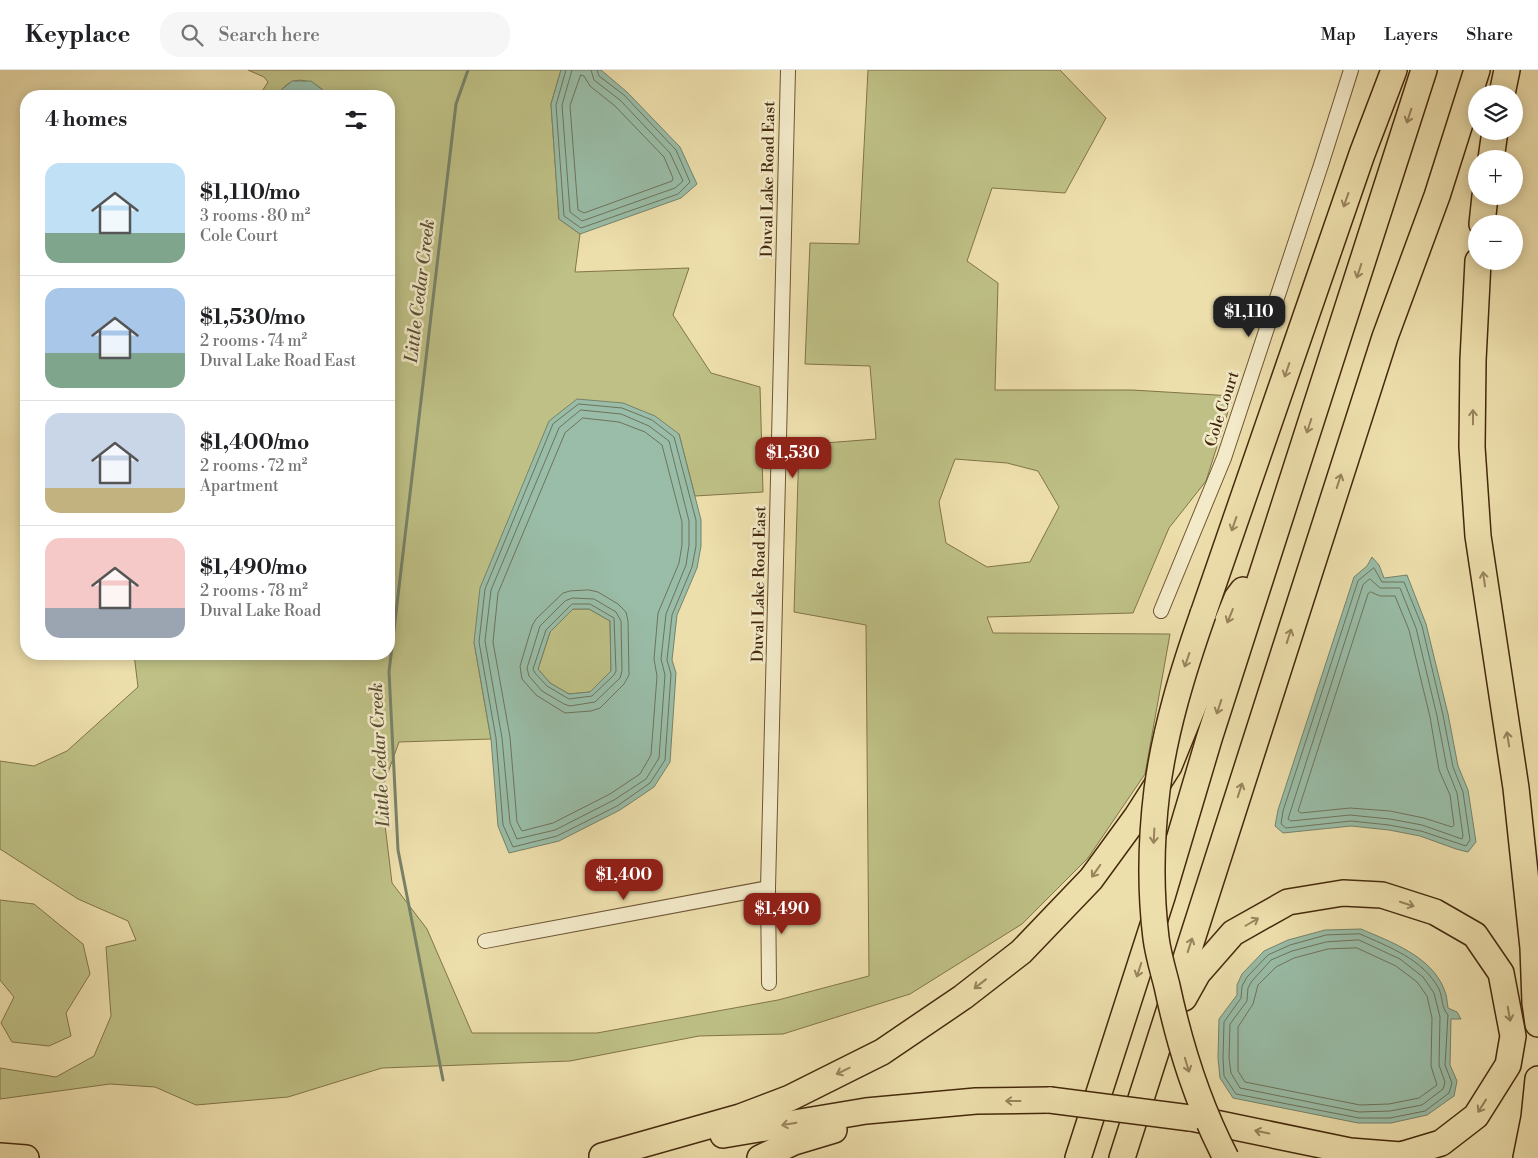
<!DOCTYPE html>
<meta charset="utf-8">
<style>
:root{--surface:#fff;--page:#f6f6f6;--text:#202124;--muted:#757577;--line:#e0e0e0;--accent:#8f2418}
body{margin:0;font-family:"Libre Bodoni",serif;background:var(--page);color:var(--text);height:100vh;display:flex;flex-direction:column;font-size:19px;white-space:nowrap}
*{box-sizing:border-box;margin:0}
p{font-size:16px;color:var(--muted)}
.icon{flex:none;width:28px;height:28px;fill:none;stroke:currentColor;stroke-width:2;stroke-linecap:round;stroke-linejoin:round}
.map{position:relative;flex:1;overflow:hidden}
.side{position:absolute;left:20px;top:20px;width:375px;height:570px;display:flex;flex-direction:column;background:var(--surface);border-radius:20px;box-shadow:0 2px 12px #0003}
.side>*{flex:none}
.buttons{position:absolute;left:1468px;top:15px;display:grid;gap:10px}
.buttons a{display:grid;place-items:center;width:55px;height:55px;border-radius:50%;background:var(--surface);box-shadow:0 2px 12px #0003;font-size:25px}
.price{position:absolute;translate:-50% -42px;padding:0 11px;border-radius:10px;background:var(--accent);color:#fff;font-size:16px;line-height:32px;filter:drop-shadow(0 1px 2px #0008)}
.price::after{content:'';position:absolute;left:50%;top:30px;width:15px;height:11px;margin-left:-8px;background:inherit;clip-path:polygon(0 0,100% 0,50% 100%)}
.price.on{background:#222;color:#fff}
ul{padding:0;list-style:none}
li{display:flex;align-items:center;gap:15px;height:125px;padding:0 25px}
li+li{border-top:1px solid var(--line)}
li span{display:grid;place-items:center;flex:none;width:140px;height:100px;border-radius:15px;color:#555}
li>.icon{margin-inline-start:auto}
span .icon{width:60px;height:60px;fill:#fffc;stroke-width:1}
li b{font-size:21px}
h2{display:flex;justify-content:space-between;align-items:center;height:60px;padding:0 25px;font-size:21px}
header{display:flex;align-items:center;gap:30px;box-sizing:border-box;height:70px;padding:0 25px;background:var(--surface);border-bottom:1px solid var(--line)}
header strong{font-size:24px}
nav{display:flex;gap:28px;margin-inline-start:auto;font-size:18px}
.search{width:350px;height:45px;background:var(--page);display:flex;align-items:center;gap:12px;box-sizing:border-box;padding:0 18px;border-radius:20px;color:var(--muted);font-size:19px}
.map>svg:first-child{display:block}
.green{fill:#bec085;stroke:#827448;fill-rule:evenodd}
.water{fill:#99bda8;stroke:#77826a;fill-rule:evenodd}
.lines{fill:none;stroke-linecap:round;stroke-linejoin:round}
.shore{stroke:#6f735a;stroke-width:1}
.stream{stroke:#77826a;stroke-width:3}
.street-casing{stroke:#6f5634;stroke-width:16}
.highway-casing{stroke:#45290c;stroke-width:28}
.street{stroke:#f3eac9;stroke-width:14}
.highway{stroke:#eddfac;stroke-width:25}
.highway-bridge-casing{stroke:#45290c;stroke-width:28;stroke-linecap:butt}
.highway-bridge{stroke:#eddfac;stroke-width:25}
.oneway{stroke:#99845c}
.labels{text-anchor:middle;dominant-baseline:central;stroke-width:5;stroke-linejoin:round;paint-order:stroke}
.street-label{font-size:16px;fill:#45290c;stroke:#f3eac9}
.water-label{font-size:18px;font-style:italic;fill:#5a4e33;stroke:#f3eac9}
</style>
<header>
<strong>Keyplace</strong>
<div class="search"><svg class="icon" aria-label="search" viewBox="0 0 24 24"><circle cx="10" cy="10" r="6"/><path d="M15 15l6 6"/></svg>Search here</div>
<nav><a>Map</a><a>Layers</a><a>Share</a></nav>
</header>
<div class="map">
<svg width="1538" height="1088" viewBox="0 0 1538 1088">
<rect width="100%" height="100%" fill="#eddfac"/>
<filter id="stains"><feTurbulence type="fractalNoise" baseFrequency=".004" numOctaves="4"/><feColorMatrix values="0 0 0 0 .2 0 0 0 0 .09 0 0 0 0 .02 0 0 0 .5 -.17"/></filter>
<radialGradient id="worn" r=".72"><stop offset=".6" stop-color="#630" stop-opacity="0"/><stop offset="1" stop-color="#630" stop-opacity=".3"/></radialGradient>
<g class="green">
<path d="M 248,0 L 561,0 L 551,34 L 559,149 L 580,164 L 575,202 L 689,198 L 673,245 L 711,303 L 760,317 L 763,422 L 695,426 L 679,364 L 474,572 L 491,669 L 399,672 L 381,722 L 392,813 L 427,859 L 472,963 L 597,963 L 778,930 L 869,906 L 866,555 L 794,542 L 799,375 L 876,369 L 870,296 L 805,294 L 810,173 L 859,174 L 868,0 L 1060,0 L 1106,48 L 1065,123 L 992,118 L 967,191 L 998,213 L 995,320 L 1132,320 L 1233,326 L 1206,411 L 1169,458 L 1133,543 L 987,547 L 993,563 L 1170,564 L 1145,704 L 1088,788 L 1022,854 L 910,924 L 783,964 L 699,966 L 570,991 L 382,998 L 288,1027 L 196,1035 L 155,1017 L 110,1014 L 0,1029 L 0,998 L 56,1007 L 94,986 L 111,946 L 106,877 L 136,870 L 128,851 L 78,829 L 0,779 L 0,691 L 34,696 L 67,681 L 138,617 L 134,584 L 389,584 L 389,26 L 324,26 L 323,20 C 306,7 289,5 278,26 L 259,26 L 268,12 L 264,7 ZM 955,389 L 1007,393 L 1038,401 L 1059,437 L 1030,492 L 987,497 L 946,473 L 939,432 Z"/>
<polygon points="573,539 589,539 610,551 611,601 590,622 569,624 550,613 538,599 550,562"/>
<polygon points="0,830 34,834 83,874 90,904 66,943 71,966 49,976 12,972 1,953 14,927 0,910"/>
</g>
<g class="water">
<polygon points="561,0 601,0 627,22 680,77 697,114 681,128 580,164 559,149 551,34"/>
<polygon points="292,11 311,11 323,20 324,26 278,26 281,20"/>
<path d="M 577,329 L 623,333 L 655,346 L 679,364 L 701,450 L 701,476 L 697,498 L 677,545 L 672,590 L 676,603 L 670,692 L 654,717 L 620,740 L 559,771 L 509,783 L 498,756 L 491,669 L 474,572 L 480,518 L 549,351 ZM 573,539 L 589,539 L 610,551 L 611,601 L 590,622 L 569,624 L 550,613 L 538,599 L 550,562 Z"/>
<polygon points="1372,487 1379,495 1384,508 1407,505 1426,554 1448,644 1458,696 1468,720 1476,772 1468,782 1456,779 1420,766 1389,760 1351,756 1283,763 1275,756 1278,740 1354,507 1367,496"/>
<path d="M 1361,859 C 1391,872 1431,886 1444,919 C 1447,925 1447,932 1448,938 L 1457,942 L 1461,949 L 1451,949 L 1450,995 L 1457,1011 L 1454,1026 L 1427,1045 L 1391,1053 L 1358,1053 L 1233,1028 L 1220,1008 L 1218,988 L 1219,949 L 1237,925 L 1237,915 L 1242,904 L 1264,881 L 1288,870 L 1325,860 Z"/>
</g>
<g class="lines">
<g class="shore">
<polyline points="566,0 556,35 564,146 581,158 678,124 690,112 676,80 624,25 599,6 597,0"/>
<polyline points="572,0 562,35 570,142 582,151 675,118 683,111 670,83 620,30 594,10 591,0"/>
<polygon points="581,5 584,6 590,16 615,36 664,87 673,108 672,111 584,143 578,140 570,36"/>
<polygon points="579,334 622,338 652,350 674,367 696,450 696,476 692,497 672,545 667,590 671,604 665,690 650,713 617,736 557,766 513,777 503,755 496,668 479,572 485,519 553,354"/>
<polygon points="581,340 621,344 649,356 669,371 689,451 689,475 686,495 666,544 661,589 665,605 659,688 646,709 614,730 555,760 517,769 510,753 502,668 485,571 491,520 559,358"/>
<polygon points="583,348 619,352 645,362 662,375 682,452 682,475 679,493 658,543 654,589 657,606 651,685 640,704 610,724 553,753 522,761 517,752 510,667 493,572 498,523 565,363"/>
<polygon points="1374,498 1382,512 1404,512 1422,556 1443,645 1453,697 1463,722 1470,770 1466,776 1421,761 1389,755 1351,751 1286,758 1281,754 1283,741 1358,511"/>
<polygon points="1370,509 1380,518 1400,518 1416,558 1437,646 1447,698 1457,723 1463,766 1462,769 1422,755 1390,749 1350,745 1291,751 1288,749 1363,515"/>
<polygon points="589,520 598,522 618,534 626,542 628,551 629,605 624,614 600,638 591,641 565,643 536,625 522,609 520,596 532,556 536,549 563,523 570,521"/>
<polygon points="1371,522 1380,526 1395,526 1409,560 1430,647 1439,700 1450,725 1454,755 1452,757 1424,748 1390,741 1350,738 1301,743 1298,741 1368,524"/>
<polygon points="573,528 594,529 616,542 621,551 622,601 620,608 595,632 570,636 564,634 542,621 529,606 527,598 540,556 565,531"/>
<polygon points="573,534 590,534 614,548 616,601 614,605 592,626 569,629 547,616 535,603 533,599 546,560 570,536"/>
<path d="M 1360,864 C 1389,877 1423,889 1439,919 C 1443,928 1441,937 1448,945 L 1445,995 L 1452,1013 L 1449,1023 L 1425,1041 L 1390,1048 L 1359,1048 L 1236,1024 L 1224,1006 L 1223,988 L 1224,952 L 1241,928 L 1242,916 L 1247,907 L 1268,885 L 1290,875 L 1326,865 Z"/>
<polygon points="1359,870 1400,889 1423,907 1434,923 1440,947 1439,995 1445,1012 1443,1019 1422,1035 1390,1041 1359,1042 1240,1018 1231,1003 1229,988 1230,954 1247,931 1248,918 1252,911 1271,890 1292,881 1326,872"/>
<polygon points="1357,878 1396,896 1417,912 1427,926 1432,948 1431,996 1437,1015 1419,1028 1389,1034 1360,1035 1245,1012 1238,1001 1238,957 1253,934 1258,915 1276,897 1294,888 1328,879"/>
</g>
<polyline class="stream" points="443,1010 398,780 389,602 456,34 468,0"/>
<g class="street-casing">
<g id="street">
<polyline points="1161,541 1224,388 1321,95 1351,0"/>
<polyline points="485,871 768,818"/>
<polyline points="769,913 768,818 788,0"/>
</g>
</g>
<g class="highway-casing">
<g id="highway">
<polyline points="1502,24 1507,0"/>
<polyline points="1491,89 1495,61"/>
<polyline points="1482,154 1485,126"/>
<polyline points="1478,191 1473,290 1472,377 1478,466 1516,718 1533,878 1535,933 1538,954"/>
<polyline points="1203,544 1362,84 1394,0"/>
<polyline points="1184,928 1198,903 1233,863 1288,832 1343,823 1382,825 1435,842 1475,865 1501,903 1513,966 1508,995 1476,1046 1441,1073 1401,1085 1350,1081 1191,1048"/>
<polyline points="723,1065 866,1041 976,1031 1050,1030"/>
<polyline points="0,1086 26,1088"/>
<polyline points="602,1086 740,1047 790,1028 882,982 963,927 1021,882 1091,809 1137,746 1169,696 1237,528 1243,520"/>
<polyline points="760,1088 794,1072 834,1060"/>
<polyline points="1078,1088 1162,827 1209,669 1424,0"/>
<polyline points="1122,1088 1385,267 1437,126 1477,0"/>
<polyline points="1526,1088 1534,1048 1538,1009"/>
</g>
</g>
<use href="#street" class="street"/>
<use href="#highway" class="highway"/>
<g class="highway-bridge-casing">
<g id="highway-bridge">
<path d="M 1203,544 C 1183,601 1165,659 1157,720 C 1151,769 1150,819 1156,868 C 1158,884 1163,900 1167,916 C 1180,977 1197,1032 1226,1088"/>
<polyline points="1050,1030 1190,1048"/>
</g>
</g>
<use href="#highway-bridge" class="highway-bridge"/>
</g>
<defs><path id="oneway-shaft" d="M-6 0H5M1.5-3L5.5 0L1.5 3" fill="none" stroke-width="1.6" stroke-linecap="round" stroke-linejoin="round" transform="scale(1.25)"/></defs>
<g class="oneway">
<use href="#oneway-shaft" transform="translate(1409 46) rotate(108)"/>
<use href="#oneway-shaft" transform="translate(1346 130) rotate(109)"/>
<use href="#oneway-shaft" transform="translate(1359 201) rotate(108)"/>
<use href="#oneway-shaft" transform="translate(1287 300) rotate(109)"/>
<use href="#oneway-shaft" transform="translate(1473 347) rotate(-90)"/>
<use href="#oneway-shaft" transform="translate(1309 356) rotate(108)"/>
<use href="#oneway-shaft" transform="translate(1339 411) rotate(-72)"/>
<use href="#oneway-shaft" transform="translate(1234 454) rotate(109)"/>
<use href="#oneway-shaft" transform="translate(1484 509) rotate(-98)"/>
<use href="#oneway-shaft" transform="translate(1230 546) rotate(112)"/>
<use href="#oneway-shaft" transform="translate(1289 566) rotate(-72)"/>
<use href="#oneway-shaft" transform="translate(1187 590) rotate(109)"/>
<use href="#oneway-shaft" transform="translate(1219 637) rotate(108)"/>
<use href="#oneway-shaft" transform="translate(1508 669) rotate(-99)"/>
<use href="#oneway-shaft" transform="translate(1240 720) rotate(-72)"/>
<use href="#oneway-shaft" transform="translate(1154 766) rotate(93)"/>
<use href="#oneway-shaft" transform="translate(1096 801) rotate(125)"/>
<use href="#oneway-shaft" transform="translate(1407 834) rotate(18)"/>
<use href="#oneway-shaft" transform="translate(1252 852) rotate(-30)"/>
<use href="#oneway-shaft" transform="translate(1190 875) rotate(-72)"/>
<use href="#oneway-shaft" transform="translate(1139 900) rotate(108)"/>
<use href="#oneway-shaft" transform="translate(980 914) rotate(142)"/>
<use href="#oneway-shaft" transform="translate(1509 944) rotate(80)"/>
<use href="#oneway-shaft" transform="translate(1187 995) rotate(73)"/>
<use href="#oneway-shaft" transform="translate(843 1001) rotate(154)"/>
<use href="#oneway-shaft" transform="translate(1013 1031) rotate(180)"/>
<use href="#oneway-shaft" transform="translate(1482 1036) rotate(122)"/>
<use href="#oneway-shaft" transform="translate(789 1054) rotate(170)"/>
<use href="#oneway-shaft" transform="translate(1262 1062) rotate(-168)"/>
</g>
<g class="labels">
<g class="street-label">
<text transform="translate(768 109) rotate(-89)">Duval Lake Road East</text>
<text transform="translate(1222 339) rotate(-72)">Cole Court</text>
<text transform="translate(759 514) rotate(-89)">Duval Lake Road East</text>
</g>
<g class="water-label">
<text transform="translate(420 221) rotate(-83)">Little Cedar Creek</text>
<text transform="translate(380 685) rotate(-93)">Little Cedar Creek</text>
</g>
</g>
<rect width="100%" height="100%" filter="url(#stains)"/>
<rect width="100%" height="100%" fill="url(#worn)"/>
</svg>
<div class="buttons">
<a><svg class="icon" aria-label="layers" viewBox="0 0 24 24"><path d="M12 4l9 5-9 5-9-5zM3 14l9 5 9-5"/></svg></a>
<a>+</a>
<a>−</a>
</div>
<b class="price on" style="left:1249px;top:268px">$1,110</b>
<b class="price" style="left:793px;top:409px">$1,530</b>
<b class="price" style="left:624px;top:831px">$1,400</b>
<b class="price" style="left:782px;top:865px">$1,490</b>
<section class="side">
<h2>4 homes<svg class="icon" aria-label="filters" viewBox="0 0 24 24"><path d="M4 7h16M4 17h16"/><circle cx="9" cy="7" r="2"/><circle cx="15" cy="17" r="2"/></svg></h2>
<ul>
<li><span style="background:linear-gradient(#bfe0f5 70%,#7fa58c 0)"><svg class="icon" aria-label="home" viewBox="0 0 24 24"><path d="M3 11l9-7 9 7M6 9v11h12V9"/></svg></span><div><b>$1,110/mo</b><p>3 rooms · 80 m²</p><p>Cole Court</p></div></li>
<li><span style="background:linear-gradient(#a9c7e8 65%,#7fa58c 0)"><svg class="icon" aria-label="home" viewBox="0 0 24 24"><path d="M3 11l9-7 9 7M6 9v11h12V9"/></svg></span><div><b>$1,530/mo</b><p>2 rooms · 74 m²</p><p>Duval Lake Road East</p></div></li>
<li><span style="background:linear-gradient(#c9d6e8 75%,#c2b280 0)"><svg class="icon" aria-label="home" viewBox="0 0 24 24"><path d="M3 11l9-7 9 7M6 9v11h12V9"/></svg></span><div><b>$1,400/mo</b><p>2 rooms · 72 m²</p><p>Apartment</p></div></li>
<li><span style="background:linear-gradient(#f6c9c9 70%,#9aa5b1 0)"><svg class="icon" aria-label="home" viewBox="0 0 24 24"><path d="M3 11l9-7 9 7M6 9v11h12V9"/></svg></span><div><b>$1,490/mo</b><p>2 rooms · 78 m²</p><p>Duval Lake Road</p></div></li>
</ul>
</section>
</div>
